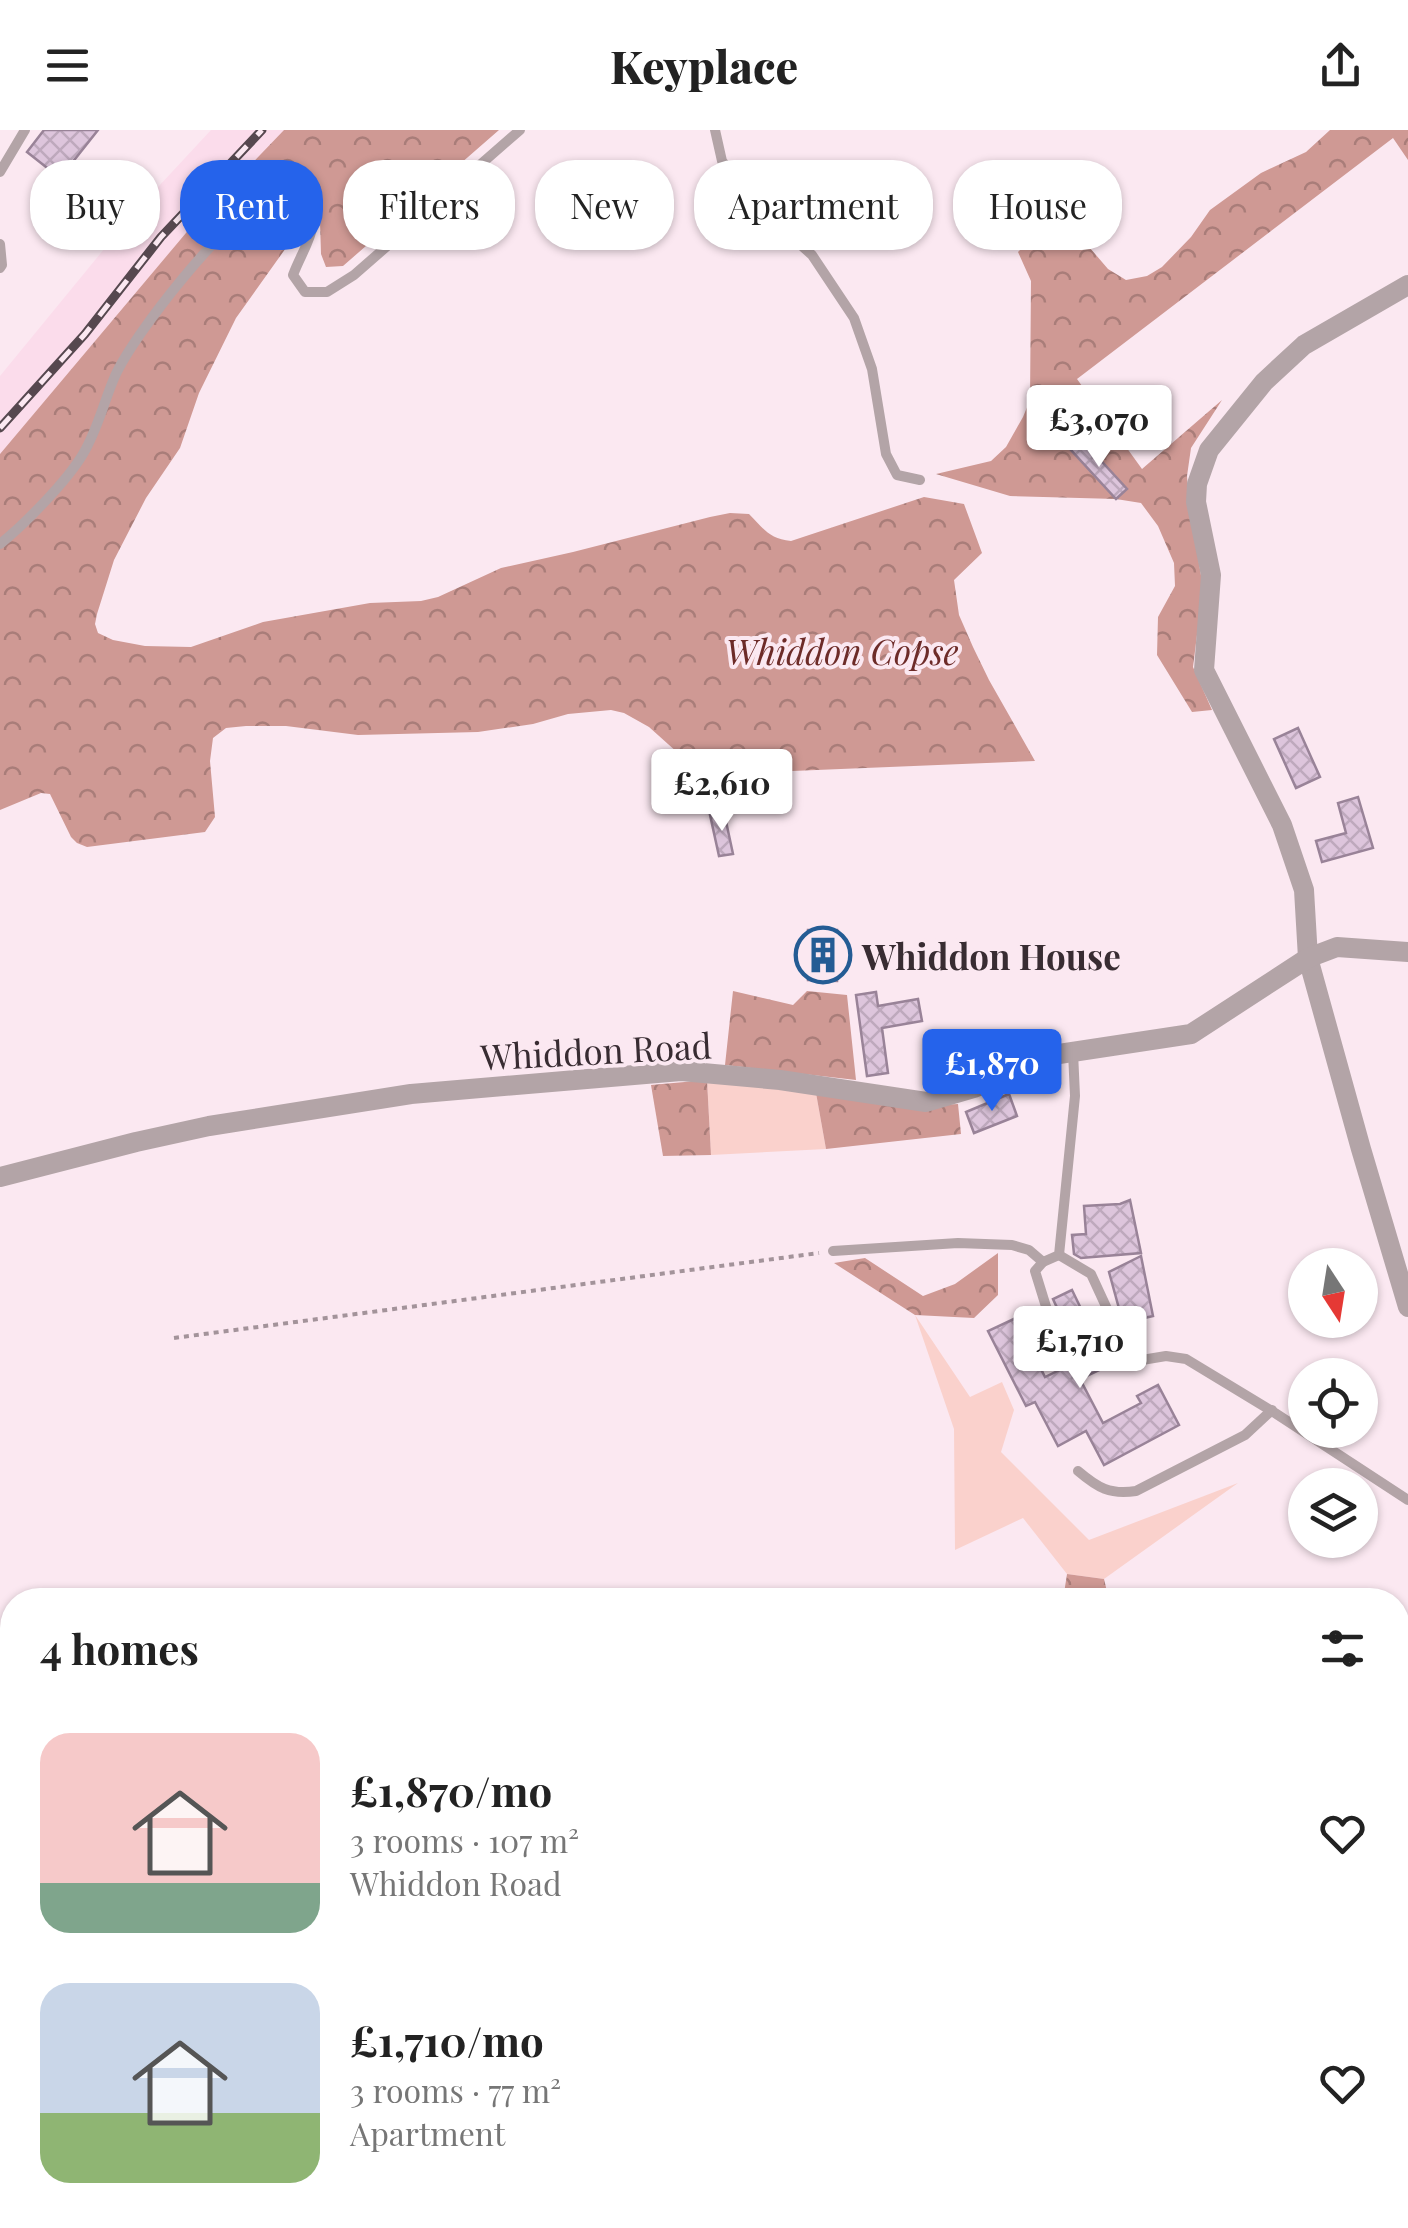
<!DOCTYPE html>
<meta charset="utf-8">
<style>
:root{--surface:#fff;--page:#f6f6f6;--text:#222;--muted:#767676;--accent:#2563eb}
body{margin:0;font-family:"Playfair Display",serif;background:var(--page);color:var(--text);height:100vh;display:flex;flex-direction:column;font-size:38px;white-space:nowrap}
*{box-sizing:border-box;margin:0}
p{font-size:32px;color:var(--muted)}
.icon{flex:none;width:55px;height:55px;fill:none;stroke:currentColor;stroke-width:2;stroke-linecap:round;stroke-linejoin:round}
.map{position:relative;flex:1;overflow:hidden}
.details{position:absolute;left:0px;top:1458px;width:1410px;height:642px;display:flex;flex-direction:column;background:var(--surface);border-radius:40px 40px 0 0;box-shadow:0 2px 8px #0004}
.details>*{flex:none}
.hud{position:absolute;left:30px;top:30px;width:1350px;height:90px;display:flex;gap:20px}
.needle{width:65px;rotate:168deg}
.fabs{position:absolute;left:1288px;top:1118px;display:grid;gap:20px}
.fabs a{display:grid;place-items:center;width:90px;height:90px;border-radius:50%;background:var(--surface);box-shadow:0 2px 8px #0004;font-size:50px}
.price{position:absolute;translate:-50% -85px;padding:0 22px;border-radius:10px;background:#fff;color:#222;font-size:32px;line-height:65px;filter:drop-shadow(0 2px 5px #0008)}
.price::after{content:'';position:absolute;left:50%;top:60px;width:30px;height:22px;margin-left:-15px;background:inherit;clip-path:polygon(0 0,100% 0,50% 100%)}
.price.on{background:var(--accent);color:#fff}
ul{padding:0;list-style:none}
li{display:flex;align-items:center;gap:30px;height:250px;padding:0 40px}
li span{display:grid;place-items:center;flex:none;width:280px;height:200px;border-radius:30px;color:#555}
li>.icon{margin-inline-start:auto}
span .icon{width:120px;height:120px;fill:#fffc;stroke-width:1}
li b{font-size:42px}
h2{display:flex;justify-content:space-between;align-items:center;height:120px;padding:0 40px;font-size:42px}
.tag{padding:0 35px;border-radius:40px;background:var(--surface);box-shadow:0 2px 8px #0004;font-size:35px;line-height:90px}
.tag.on{background:var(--accent);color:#fff}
header{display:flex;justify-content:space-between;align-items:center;height:130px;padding:0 40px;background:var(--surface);font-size:45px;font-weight:800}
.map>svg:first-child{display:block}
.built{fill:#fbdceb}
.grass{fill:#fad1cc}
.forest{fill:url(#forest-crowns)}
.building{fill:url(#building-cross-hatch);stroke:#998398;stroke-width:2.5}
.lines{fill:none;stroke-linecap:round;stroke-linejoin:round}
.path{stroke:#a3939a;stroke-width:4;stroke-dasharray:5 5;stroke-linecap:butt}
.lane{stroke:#b3a4a7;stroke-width:10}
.street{stroke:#b3a4a7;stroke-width:20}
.rail-casing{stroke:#56484f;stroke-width:9}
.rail{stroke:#fbe8f1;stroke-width:5;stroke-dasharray:15;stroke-linecap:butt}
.labels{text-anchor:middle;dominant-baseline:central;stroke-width:8;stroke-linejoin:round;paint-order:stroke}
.park-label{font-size:35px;font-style:italic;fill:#6d2b28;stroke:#fbe8f1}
.poi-label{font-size:35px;font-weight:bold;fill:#382c32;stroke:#fbe8f1;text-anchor:start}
.street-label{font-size:35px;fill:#382c32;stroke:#fbe8f1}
</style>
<header><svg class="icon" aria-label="menu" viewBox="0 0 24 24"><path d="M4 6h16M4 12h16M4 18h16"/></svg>Keyplace<svg class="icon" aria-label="share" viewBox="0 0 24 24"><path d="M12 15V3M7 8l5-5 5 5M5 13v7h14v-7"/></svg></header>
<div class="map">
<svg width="1408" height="2098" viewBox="0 0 1408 2098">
<defs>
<pattern id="forest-crowns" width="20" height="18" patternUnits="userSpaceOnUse" patternTransform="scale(2.5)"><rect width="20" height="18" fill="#cf9994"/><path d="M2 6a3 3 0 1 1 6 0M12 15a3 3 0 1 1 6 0" fill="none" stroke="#a97d79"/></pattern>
<pattern id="building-cross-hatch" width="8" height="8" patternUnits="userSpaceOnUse" patternTransform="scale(2.5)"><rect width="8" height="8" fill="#ddc5dc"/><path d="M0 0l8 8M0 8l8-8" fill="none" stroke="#bea9bd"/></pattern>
</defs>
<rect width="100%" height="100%" fill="#fbe8f1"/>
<polygon class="built" points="211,0 284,0 191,97 0,324 0,246 132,85"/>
<g class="grass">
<polygon points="707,950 816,963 826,1019 711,1025"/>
<polygon points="915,1185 970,1267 1002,1252 1014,1280 1001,1322 1089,1410 1238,1353 1104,1449 1067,1444 1023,1388 955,1420 954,1299"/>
<polygon points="0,2045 12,2047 12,2088 80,2088 91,2098 0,2098"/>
</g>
<g class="forest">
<path d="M 284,0 L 499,0 L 343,136 L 326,137 L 321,124 L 320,91 L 298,101 L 236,188 L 199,263 L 180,318 L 146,368 L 114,430 L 97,484 L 95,494 L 98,503 L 113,510 L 145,516 L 191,517 L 263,492 L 370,473 L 421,471 L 438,467 L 501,438 L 573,422 L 710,387 L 730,383 L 749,384 C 763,398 769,409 791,411 L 924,367 L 964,374 L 982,423 L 954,450 L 959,485 L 973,517 L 989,550 L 1035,631 L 694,645 L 678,623 L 649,597 L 624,583 L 611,580 L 568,584 L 533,594 L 478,602 L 358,605 L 286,596 L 246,596 L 226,598 L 213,608 L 210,631 L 215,687 L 205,702 L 87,717 L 77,713 L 71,707 L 50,664 L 41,663 L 0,680 L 0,324 L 191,97 Z"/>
<polygon points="1330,0 1408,0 1408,30 1393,8 1077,249 1142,339 1222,270 1191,318 1187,346 1189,374 1203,457 1193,537 1212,580 1192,582 1157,525 1158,487 1175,456 1174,433 1158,396 1141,373 1116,369 1010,366 936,344 991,331 1006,317 1023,287 1030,270 1031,151 1018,122 1041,99 1071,103 1090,118 1108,139 1126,150 1147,146 1162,137 1191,107 1210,80 1261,43 1306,22"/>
<polygon points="733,861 793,875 807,861 847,865 856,950 725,935"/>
<polygon points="707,950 711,1025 663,1026 651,955"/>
<polygon points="816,963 925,976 958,974 961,1004 826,1019"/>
<polygon points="998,1123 998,1165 974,1188 915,1185 834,1133 865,1128 923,1166 955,1154"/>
<polygon points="1067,1444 1104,1449 1109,1470 1063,1470"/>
</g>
<g class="building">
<polygon points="44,0 98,0 60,48 27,22"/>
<polygon points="1082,310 1127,359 1116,369 1071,320"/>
<polygon points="1298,598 1320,647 1296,658 1274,609"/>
<polygon points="1358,667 1373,718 1322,732 1316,711 1346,703 1338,673"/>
<polygon points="724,682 733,724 719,726 710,685"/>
<polygon points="808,800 837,800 837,851 808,850"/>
<polygon points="876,862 878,876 918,869 922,891 882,898 888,943 867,946 856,865"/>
<polygon points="1009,964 1017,986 974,1003 966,982"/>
<polygon points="1130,1070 1141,1123 1081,1128 1074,1124 1072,1105 1086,1104 1084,1076 1120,1074"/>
<polygon points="1141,1126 1153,1186 1123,1193 1109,1142"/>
<polygon points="1072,1160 1101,1220 1111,1215 1114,1233 1080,1249 1103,1293 1141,1273 1137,1266 1158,1255 1179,1295 1104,1335 1086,1301 1058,1316 1035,1272 1026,1276 988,1201 1016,1188 1045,1247 1088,1226 1066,1179 1059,1182 1053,1169"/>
</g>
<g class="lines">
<polyline class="path" points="174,1208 819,1123"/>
<g class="lane">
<polyline points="715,0 722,31 754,73 812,125 854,188 872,239 886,324 897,345 920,350"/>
<polyline points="0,42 25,0"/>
<polyline points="0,114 2,135 0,138"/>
<path d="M 0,414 C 25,394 67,351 83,324 C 98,299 104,271 115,246 C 135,202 226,88 268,66 C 282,59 291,60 305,62 C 324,96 305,113 293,145 L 305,162 L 327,162 L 354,145 L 520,0"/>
<polyline points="833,1121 958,1113 1012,1115 1029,1120 1043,1132"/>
<polyline points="1059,1125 1091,1144 1133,1235 1142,1230 1166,1226 1186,1229 1275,1283 1408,1370"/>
<polyline points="1061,1225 1035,1141 1043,1132 1059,1125 1075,966 1073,922"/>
<path d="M 1078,1341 C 1098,1358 1110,1365 1136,1361 L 1245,1305 L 1272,1280"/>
<polyline points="0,1860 12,1850"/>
</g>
<g class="street">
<polyline points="1408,155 1304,215 1264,252 1209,320 1197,354 1196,372 1211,445 1204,540 1282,695 1304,760 1308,828 1361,1019 1408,1177"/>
<polyline points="0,1047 136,1012 209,996 411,964 681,941 780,950 926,972 974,958 1034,935 1059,924 1191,904 1308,828 1337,817 1408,822"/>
<polyline points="0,1655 12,1657"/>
<polyline points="1398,1764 1408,1754"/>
<polyline points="887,2088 896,2098"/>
<polyline points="1095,2098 1104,2088"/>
</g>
<g class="rail-casing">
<polyline id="rail" points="0,298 85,204 161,107 262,0"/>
</g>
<use href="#rail" class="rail"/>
</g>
<defs>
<g id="building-ring" transform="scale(2.875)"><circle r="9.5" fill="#fbe8f1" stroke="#245c94" stroke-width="1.5"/><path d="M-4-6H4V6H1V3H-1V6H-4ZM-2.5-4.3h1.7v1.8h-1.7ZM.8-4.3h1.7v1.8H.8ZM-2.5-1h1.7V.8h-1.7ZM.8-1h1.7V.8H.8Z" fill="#245c94"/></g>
</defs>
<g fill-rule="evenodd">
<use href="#building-ring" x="823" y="825"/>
</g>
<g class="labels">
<g class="park-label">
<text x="842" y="520">Whiddon Copse</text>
</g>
<g class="poi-label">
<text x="862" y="825">Whiddon House</text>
</g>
<g class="street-label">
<text transform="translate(596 920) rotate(-3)">Whiddon Road</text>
</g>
</g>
</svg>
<div class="fabs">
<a><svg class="needle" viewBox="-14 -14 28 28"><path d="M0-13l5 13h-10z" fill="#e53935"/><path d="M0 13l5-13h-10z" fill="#767676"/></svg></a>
<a><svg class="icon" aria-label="locate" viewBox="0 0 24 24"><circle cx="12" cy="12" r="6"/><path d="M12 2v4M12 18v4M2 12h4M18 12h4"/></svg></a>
<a><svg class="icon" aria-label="layers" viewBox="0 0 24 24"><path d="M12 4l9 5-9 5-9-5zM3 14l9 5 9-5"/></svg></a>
</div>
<b class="price" style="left:1099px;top:340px">£3,070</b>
<b class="price" style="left:722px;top:704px">£2,610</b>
<b class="price on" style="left:992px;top:984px">£1,870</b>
<b class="price" style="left:1080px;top:1261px">£1,710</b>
<div class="hud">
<a class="tag">Buy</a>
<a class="tag on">Rent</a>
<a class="tag">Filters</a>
<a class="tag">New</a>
<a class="tag">Apartment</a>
<a class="tag">House</a>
</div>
<section class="details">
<h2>4 homes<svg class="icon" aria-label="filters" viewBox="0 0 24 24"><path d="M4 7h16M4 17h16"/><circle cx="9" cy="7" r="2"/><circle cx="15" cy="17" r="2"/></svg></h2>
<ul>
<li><span style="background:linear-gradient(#f6c9c9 75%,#7fa58c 0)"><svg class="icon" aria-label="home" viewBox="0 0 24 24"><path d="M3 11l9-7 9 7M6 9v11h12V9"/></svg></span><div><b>£1,870/mo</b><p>3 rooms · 107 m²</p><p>Whiddon Road</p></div><svg class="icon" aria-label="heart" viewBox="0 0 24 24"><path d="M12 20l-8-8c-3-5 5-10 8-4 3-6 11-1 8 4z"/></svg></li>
<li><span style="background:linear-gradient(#c9d6e8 65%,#8fb573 0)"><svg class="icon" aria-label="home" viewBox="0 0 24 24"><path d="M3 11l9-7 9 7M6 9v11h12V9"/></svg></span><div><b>£1,710/mo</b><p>3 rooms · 77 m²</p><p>Apartment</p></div><svg class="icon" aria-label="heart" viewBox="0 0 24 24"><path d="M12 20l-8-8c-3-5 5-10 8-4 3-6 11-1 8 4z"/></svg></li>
</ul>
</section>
</div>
